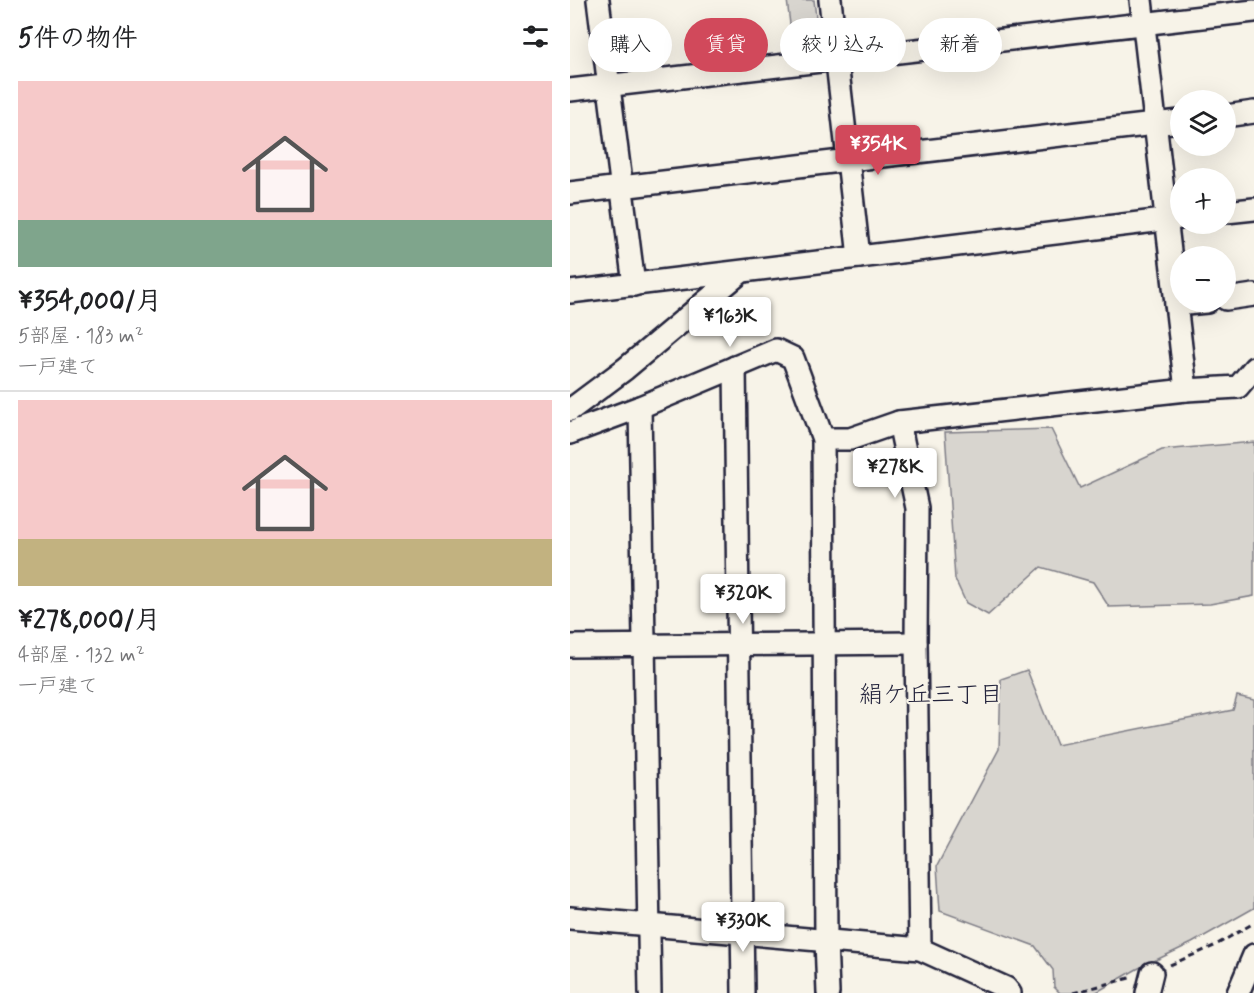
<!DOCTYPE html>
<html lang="ja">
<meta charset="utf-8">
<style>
:root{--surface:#fff;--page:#f2f2f2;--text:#202124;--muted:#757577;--line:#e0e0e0;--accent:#d1495b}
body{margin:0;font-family:Mynerve,"Klee One",sans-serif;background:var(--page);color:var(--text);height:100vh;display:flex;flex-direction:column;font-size:22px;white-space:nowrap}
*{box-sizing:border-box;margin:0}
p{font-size:20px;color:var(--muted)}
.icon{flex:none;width:33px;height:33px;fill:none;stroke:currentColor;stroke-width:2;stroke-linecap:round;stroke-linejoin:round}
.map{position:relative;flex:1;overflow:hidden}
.sheet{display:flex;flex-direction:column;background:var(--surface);width:570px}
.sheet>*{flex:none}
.hud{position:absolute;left:18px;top:18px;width:570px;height:54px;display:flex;gap:12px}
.buttons{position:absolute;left:600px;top:90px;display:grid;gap:12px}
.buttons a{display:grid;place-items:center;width:66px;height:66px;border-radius:50%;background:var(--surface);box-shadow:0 6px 24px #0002;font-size:30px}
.price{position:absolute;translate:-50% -51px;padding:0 14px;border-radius:6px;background:#fff;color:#222;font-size:20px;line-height:39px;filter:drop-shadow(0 2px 3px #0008)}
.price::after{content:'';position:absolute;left:50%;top:36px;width:18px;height:14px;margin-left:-9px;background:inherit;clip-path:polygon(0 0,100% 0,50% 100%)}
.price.selected{background:var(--accent);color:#fff}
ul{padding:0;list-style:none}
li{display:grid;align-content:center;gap:12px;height:318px;padding:0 18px}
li+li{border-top:2px solid var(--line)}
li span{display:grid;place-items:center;height:186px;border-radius:0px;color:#555}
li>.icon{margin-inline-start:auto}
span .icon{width:108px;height:108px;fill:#fffc;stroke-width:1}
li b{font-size:26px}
h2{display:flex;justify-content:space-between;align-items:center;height:72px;padding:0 18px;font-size:26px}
.tag{padding:0 21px;border-radius:27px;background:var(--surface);box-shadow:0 6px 24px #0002;font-size:21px;line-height:54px}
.tag.selected{background:var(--accent);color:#fff}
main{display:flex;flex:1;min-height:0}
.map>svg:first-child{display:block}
.green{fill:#d8d5cf;stroke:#7d7c85;stroke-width:1.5}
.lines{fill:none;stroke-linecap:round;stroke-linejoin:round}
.minor-casing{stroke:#22223b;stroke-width:26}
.path{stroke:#22223b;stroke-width:3;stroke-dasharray:6 4.5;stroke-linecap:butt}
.minor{stroke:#f7f3e8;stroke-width:21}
.labels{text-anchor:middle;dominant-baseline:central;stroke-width:4.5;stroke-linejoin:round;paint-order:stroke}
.neighbourhood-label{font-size:24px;fill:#22223b;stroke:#f7f3e8}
</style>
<main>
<section class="sheet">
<h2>5件の物件<svg class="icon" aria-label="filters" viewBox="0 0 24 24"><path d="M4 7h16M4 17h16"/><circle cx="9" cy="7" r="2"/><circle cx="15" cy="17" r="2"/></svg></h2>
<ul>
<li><span style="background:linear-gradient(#f6c9c9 75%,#7fa58c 0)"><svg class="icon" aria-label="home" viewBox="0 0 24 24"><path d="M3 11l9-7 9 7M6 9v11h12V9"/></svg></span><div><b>¥354,000/月</b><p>5部屋 · 183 m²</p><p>一戸建て</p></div></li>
<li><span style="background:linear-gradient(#f6c9c9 75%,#c2b280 0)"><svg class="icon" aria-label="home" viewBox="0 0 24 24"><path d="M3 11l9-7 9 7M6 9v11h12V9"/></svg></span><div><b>¥278,000/月</b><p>4部屋 · 132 m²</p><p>一戸建て</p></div></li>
</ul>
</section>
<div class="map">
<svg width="684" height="993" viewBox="0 0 684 993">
<rect width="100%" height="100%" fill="#f7f3e8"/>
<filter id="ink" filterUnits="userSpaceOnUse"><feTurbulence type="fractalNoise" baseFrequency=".0167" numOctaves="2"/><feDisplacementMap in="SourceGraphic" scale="12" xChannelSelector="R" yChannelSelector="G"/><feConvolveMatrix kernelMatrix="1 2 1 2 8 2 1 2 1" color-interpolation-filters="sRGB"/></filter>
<g filter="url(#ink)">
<g class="green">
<polygon points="217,0 244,0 250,53 224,56"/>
<polygon points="481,429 510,488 592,450 684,442 684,596 640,604 539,607 523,582 471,567 418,615 396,603 385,579 375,432"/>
<polygon points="457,670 487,745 663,710 667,696 684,700 684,908 622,943 567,969 525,993 490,993 484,987 483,970 465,946 370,911 367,866 429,749 431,679"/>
</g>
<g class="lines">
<g class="minor-casing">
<g id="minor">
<polyline points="28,0 64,285"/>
<polyline points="260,0 289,257"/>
<polyline points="571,0 616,390"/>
<polyline points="0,90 684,11"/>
<polyline points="656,116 684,112"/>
<polyline points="0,193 610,121"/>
<polyline points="656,212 684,209"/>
<polyline points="0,292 610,218"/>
<polyline points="656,299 684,295"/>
<polyline points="606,305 637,302"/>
<polyline points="165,367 173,993"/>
<polyline points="70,407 80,993"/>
<polyline points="0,410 55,369 171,272"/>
<polyline points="0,433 70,407 206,350 223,358 253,439 256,940 258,993"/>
<polyline points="253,439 280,439 329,422"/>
<polyline points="0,646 346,643"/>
<polyline points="0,918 350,949 436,988 440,993"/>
<polyline points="350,949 346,643 347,508 329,422 616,390 668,387 684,368"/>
<polyline points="577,993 582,973"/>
<polyline points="668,993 684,955"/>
</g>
</g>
<g class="path">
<polyline points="600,965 644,946 684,923"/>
<polyline points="503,993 563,977"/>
</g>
<use href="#minor" class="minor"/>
</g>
</g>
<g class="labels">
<g class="neighbourhood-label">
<text x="361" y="695">絹ケ丘三丁目</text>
</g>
</g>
</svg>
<div class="buttons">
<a><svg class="icon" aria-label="layers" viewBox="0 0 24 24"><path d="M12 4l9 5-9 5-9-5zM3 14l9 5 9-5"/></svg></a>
<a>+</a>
<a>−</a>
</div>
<b class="price selected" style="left:308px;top:176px">¥354K</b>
<b class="price" style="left:160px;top:348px">¥163K</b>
<b class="price" style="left:325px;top:499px">¥278K</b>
<b class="price" style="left:173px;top:625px">¥320K</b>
<b class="price" style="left:173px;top:953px">¥330K</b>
<div class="hud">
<a class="tag">購入</a>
<a class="tag selected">賃貸</a>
<a class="tag">絞り込み</a>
<a class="tag">新着</a>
</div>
</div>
</main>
